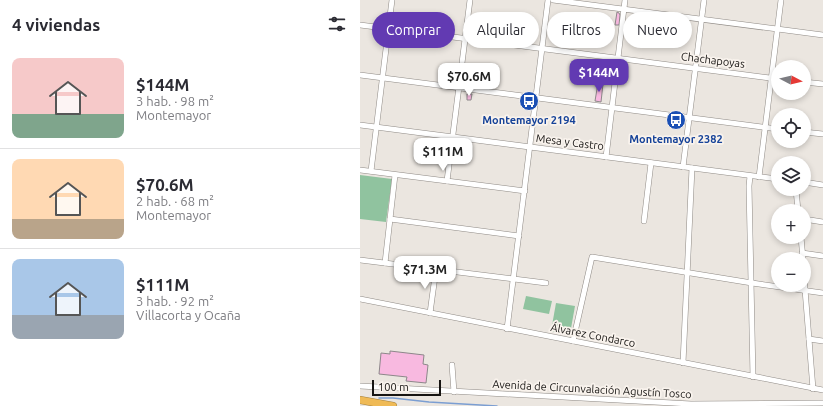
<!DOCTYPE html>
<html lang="es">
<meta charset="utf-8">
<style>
:root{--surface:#fff;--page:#f2f2f3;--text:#2b2b33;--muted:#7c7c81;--line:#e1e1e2;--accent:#623ab2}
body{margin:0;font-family:Ubuntu,sans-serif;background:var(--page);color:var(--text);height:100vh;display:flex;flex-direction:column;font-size:15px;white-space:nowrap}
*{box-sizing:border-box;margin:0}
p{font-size:13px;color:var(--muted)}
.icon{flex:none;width:22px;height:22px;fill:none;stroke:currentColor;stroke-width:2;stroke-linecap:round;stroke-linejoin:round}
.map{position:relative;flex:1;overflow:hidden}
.sheet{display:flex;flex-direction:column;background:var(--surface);width:360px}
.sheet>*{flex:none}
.banner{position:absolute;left:12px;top:12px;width:380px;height:36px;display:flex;gap:8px}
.needle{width:26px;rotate:97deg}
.buttons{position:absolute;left:411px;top:60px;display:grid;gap:8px}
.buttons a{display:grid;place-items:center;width:40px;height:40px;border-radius:50%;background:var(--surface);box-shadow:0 2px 6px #0003;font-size:20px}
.scale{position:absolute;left:12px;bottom:10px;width:69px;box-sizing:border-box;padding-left:4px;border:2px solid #161412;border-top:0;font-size:11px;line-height:14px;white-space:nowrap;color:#161412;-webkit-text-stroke:3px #f9f3ed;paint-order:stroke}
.price{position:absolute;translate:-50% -34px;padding:0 9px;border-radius:8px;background:#fff;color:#222;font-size:13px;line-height:26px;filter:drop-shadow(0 1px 2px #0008)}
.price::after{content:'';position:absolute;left:50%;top:24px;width:12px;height:9px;margin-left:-6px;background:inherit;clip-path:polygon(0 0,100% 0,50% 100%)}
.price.active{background:var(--accent);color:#fff}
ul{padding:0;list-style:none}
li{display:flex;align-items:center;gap:12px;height:100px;padding:0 12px}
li+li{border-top:1px solid var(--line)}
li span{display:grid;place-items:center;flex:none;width:112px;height:80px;border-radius:8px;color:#555}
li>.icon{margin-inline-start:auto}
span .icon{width:48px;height:48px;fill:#fffc;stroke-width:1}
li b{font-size:17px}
h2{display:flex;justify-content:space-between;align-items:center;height:48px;padding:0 12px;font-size:17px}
.chip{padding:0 14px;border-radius:18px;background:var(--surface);box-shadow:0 2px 6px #0003;font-size:14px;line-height:36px}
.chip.active{background:var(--accent);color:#fff}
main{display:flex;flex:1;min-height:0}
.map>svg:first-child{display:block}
.green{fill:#90c39f}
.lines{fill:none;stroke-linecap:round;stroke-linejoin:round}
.stream{stroke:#7b9ed2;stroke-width:1.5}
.building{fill:#f8b9e0;stroke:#8d878a}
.minor-casing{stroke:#8f8a85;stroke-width:6}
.highway-casing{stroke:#a3803e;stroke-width:8}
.minor{stroke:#fff;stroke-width:5}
.highway{stroke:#efba56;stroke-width:7}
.labels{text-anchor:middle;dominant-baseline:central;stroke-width:3.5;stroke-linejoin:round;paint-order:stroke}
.street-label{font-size:11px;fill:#161412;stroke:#f9f3ed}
.transit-label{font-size:11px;font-weight:bold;fill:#164399;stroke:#f9f3ed}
</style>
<main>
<section class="sheet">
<h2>4 viviendas<svg class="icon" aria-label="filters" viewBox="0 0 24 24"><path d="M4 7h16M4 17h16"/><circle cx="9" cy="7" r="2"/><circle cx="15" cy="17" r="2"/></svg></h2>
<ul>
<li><span style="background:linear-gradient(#f6c9c9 70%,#7fa58c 0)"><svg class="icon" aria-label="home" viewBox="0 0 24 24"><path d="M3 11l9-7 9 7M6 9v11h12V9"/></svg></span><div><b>$144M</b><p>3 hab. · 98 m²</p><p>Montemayor</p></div></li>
<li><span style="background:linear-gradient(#ffd9b3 75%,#b9a48a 0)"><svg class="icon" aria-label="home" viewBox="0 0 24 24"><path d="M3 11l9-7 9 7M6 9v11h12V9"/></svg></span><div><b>$70.6M</b><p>2 hab. · 68 m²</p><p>Montemayor</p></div></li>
<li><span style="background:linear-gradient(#a9c7e8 70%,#9aa5b1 0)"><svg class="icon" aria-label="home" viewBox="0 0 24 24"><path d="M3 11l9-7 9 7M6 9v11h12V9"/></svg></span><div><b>$111M</b><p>3 hab. · 92 m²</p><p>Villacorta y Ocaña</p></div></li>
</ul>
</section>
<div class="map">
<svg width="463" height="406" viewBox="0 0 463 406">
<rect width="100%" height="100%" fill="#ebe6e0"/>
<g class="green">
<polygon points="0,175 32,179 26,222 0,219"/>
<polygon points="166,296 192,301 189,314 163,309"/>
<polygon points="196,303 215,306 210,334 191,331"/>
</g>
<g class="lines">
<polyline class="stream" points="19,398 33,398 69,402 137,406"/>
</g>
<g class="building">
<polygon points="257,12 259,13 260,15 259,25 255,25"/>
<polygon points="238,83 243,84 241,102 235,101"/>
<polygon points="107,94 112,94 111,100 107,100"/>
<polygon points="30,351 64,355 63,364 68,365 66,383 46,381 47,377 19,374 21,353 30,354"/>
</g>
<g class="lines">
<g class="minor-casing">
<g id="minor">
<polyline points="193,0 463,35"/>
<polyline points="0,25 418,79"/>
<polyline points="0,75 418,129"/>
<polyline points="444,82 463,84"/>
<polyline points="0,125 418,179"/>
<polyline points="444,132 463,134"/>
<polyline points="246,157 265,0"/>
<polyline points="323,167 344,0"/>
<polyline points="0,170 165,191"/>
<polyline points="11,171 32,0"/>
<polyline points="390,176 389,186 393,377"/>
<polyline points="399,177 421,0"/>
<polyline points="87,181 110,0"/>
<polyline points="444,182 463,185"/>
<polyline points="436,189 438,211"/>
<polyline points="30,219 159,236"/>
<polyline points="444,219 463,222"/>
<polyline points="284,221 291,163"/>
<polyline points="441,237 443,259"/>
<polyline points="442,253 463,256"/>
<polyline points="0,260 186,283"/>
<polyline points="25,263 35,175"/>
<polyline points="444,277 453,389"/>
<polyline points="0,299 463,390"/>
<polyline points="70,313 76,269"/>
<polyline points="147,329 188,0"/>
<polyline points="449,339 463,341"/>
<polyline points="213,341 232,257 392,283 463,293"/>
<polyline points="323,363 332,168"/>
<polyline points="92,365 94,392"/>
<polyline points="0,386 331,404 463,403"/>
</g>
</g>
<g class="highway-casing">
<polyline id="highway" points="0,400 33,406"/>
</g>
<use href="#minor" class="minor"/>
<use href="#highway" class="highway"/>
</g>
<defs>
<g id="bus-disc" transform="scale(1)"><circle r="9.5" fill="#1a4fb4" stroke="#f9f3ed"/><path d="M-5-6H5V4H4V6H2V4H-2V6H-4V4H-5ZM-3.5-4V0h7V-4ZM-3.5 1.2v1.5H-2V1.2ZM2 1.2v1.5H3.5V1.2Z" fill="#fff"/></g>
</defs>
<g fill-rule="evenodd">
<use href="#bus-disc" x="169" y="101"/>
<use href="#bus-disc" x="316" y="120"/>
</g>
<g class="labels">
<g class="street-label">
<text transform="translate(353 60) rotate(7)">Chachapoyas</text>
<text transform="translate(210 142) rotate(7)">Mesa y Castro</text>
<text transform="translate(233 335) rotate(11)">Álvarez Condarco</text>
<text transform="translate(232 389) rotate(3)">Avenida de Circunvalación Agustín Tosco</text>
</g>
<g class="transit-label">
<text x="169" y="120">Montemayor 2194</text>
<text x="316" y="139">Montemayor 2382</text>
</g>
</g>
</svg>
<div class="buttons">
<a><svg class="needle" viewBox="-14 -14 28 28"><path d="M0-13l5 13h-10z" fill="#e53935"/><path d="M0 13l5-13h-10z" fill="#7c7c81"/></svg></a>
<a><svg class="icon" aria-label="locate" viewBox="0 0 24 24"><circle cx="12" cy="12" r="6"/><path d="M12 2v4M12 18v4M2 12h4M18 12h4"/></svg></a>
<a><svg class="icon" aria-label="layers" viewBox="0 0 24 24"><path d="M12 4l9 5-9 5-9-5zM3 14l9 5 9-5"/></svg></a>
<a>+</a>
<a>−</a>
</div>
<div class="scale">100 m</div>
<b class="price active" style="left:239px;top:93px">$144M</b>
<b class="price" style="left:109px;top:97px">$70.6M</b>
<b class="price" style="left:83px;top:172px">$111M</b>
<b class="price" style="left:65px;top:290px">$71.3M</b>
<div class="banner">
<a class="chip active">Comprar</a>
<a class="chip">Alquilar</a>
<a class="chip">Filtros</a>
<a class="chip">Nuevo</a>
</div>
</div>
</main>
